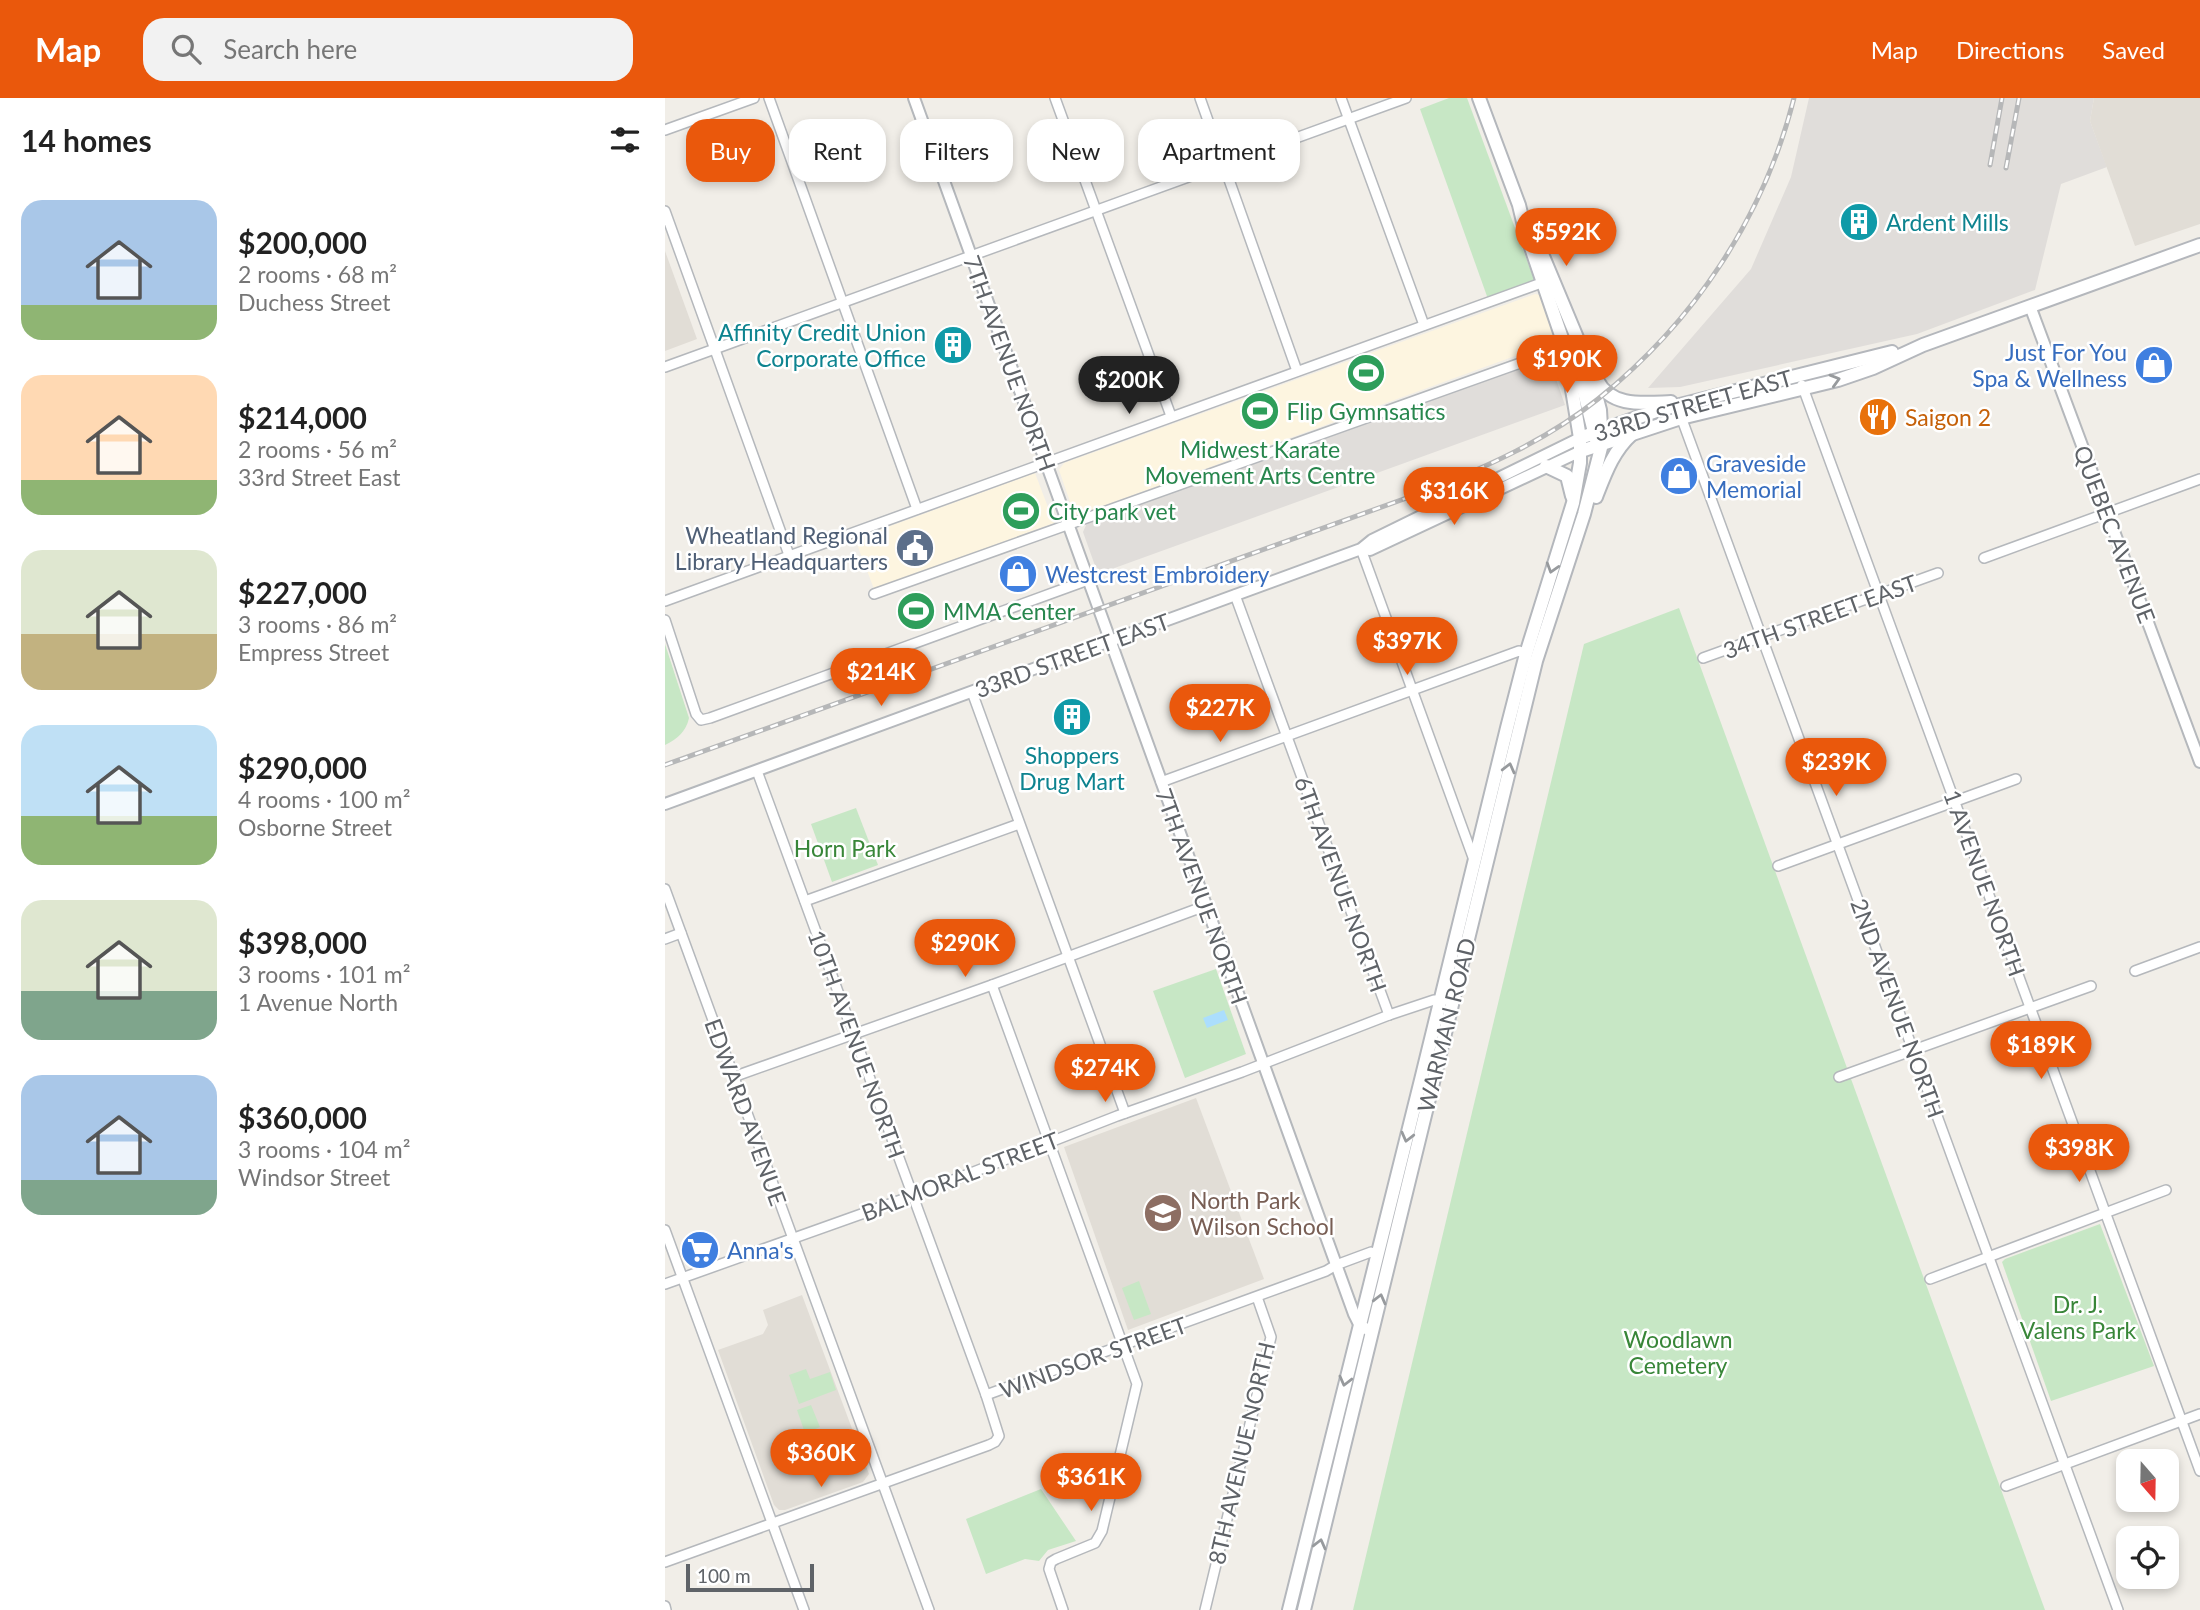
<!DOCTYPE html>
<meta charset="utf-8">
<style>
:root{--surface:#fff;--page:#f2f2f2;--text:#222;--muted:#767676;--accent:#ea580c}
body{margin:0;font-family:Lato,sans-serif;background:var(--page);color:var(--text);height:100vh;display:flex;flex-direction:column;font-size:26px;white-space:nowrap}
*{box-sizing:border-box;margin:0}
p{font-size:23px;color:var(--muted)}
.icon{flex:none;width:38px;height:38px;fill:none;stroke:currentColor;stroke-width:2;stroke-linecap:round;stroke-linejoin:round}
.map{position:relative;flex:1;overflow:hidden}
.sheet{display:flex;flex-direction:column;background:var(--surface);width:665px}
.sheet>*{flex:none}
.hud{position:absolute;left:21px;top:21px;width:665px;height:63px;display:flex;gap:14px}
.needle{width:46px;rotate:160deg}
.tools{position:absolute;left:1451px;top:1351px;display:grid;gap:14px}
.tools a{display:grid;place-items:center;width:63px;height:63px;border-radius:14px;background:var(--surface);box-shadow:0 4px 10px #0003;font-size:35px}
.scale{position:absolute;left:21px;bottom:18px;width:128px;box-sizing:border-box;padding-left:7px;border:4px solid #5f6368;border-top:0;font-size:19px;line-height:24px;white-space:nowrap;color:#5f6368;-webkit-text-stroke:5px #fff;paint-order:stroke}
.price{position:absolute;translate:-50% -60px;padding:0 16px;border-radius:24px;background:var(--accent);color:#fff;font-size:23px;line-height:46px;filter:drop-shadow(0 2px 4px #0008)}
.price::after{content:'';position:absolute;left:50%;top:42px;width:21px;height:16px;margin-left:-10px;background:inherit;clip-path:polygon(0 0,100% 0,50% 100%)}
.price.selected{background:#222;color:#fff}
ul{padding:0;list-style:none}
li{display:flex;align-items:center;gap:21px;height:175px;padding:0 21px}
li span{display:grid;place-items:center;flex:none;width:196px;height:140px;border-radius:21px;color:#555}
li>.icon{margin-inline-start:auto}
span .icon{width:84px;height:84px;fill:#fffc;stroke-width:1}
li b{font-size:30px}
h2{display:flex;justify-content:space-between;align-items:center;height:84px;padding:0 21px;font-size:30px}
.chip{padding:0 24px;border-radius:21px;background:var(--surface);box-shadow:0 4px 10px #0003;font-size:24px;line-height:63px}
.chip.selected{background:var(--accent);color:#fff}
header{display:flex;align-items:center;gap:42px;box-sizing:border-box;height:98px;padding:0 35px;background:var(--accent);color:#fff}
header strong{font-size:33px}
nav{display:flex;gap:38px;margin-inline-start:auto;font-size:24px}
.search{width:490px;height:63px;background:var(--page);display:flex;align-items:center;gap:18px;box-sizing:border-box;padding:0 24px;border-radius:21px;color:var(--muted);font-size:26px}
main{display:flex;flex:1;min-height:0}
.map>svg:first-child{display:block}
.commercial{fill:#fdf5e0}
.industrial{fill:#e0ddda}
.education{fill:#e1ddd6}
.green{fill:#c7e7c5}
.water{fill:#abdefd}
.lines{fill:none;stroke-linecap:round;stroke-linejoin:round}
.minor-casing{stroke:#b5b8bc;stroke-width:12}
.tertiary-casing{stroke:#b5b8bc;stroke-width:14}
.secondary-casing{stroke:#b4b7bc;stroke-width:16}
.minor{stroke:#fff;stroke-width:9}
.tertiary{stroke:#fff;stroke-width:10}
.secondary{stroke:#fff;stroke-width:12}
.rail-casing{stroke:#b6b7b8;stroke-width:5}
.rail{stroke:#fff;stroke-width:2.5;stroke-dasharray:8;stroke-linecap:butt}
.oneway{stroke:#979a9d}
.labels{text-anchor:middle;dominant-baseline:central;stroke-width:5;stroke-linejoin:round;paint-order:stroke}
.culture-label{font-size:23px;fill:#0d838f;stroke:#fff;text-anchor:start}
.shop-label{font-size:23px;fill:#366cbe;stroke:#fff;text-anchor:start}
.street-label{font-size:23px;fill:#5f6368;stroke:#fff}
.leisure-label{font-size:23px;fill:#27864d;stroke:#fff}
.food-label{font-size:23px;fill:#c56008;stroke:#fff;text-anchor:start}
.service-label{font-size:23px;fill:#4e5e75;stroke:#fff;text-anchor:end}
.park-label{font-size:23px;fill:#388638;stroke:#fff}
.education-label{font-size:23px;fill:#785e54;stroke:#fff;text-anchor:start}
</style>
<header>
<strong>Map</strong>
<div class="search"><svg class="icon" aria-label="search" viewBox="0 0 24 24"><circle cx="10" cy="10" r="6"/><path d="M15 15l6 6"/></svg>Search here</div>
<nav><a>Map</a><a>Directions</a><a>Saved</a></nav>
</header>
<main>
<section class="sheet">
<h2>14 homes<svg class="icon" aria-label="filters" viewBox="0 0 24 24"><path d="M4 7h16M4 17h16"/><circle cx="9" cy="7" r="2"/><circle cx="15" cy="17" r="2"/></svg></h2>
<ul>
<li><span style="background:linear-gradient(#a9c7e8 75%,#8fb573 0)"><svg class="icon" aria-label="home" viewBox="0 0 24 24"><path d="M3 11l9-7 9 7M6 9v11h12V9"/></svg></span><div><b>$200,000</b><p>2 rooms · 68 m²</p><p>Duchess Street</p></div></li>
<li><span style="background:linear-gradient(#ffd9b3 75%,#8fb573 0)"><svg class="icon" aria-label="home" viewBox="0 0 24 24"><path d="M3 11l9-7 9 7M6 9v11h12V9"/></svg></span><div><b>$214,000</b><p>2 rooms · 56 m²</p><p>33rd Street East</p></div></li>
<li><span style="background:linear-gradient(#dfe7d0 60%,#c2b280 0)"><svg class="icon" aria-label="home" viewBox="0 0 24 24"><path d="M3 11l9-7 9 7M6 9v11h12V9"/></svg></span><div><b>$227,000</b><p>3 rooms · 86 m²</p><p>Empress Street</p></div></li>
<li><span style="background:linear-gradient(#bfe0f5 65%,#8fb573 0)"><svg class="icon" aria-label="home" viewBox="0 0 24 24"><path d="M3 11l9-7 9 7M6 9v11h12V9"/></svg></span><div><b>$290,000</b><p>4 rooms · 100 m²</p><p>Osborne Street</p></div></li>
<li><span style="background:linear-gradient(#dfe7d0 65%,#7fa58c 0)"><svg class="icon" aria-label="home" viewBox="0 0 24 24"><path d="M3 11l9-7 9 7M6 9v11h12V9"/></svg></span><div><b>$398,000</b><p>3 rooms · 101 m²</p><p>1 Avenue North</p></div></li>
<li><span style="background:linear-gradient(#a9c7e8 75%,#7fa58c 0)"><svg class="icon" aria-label="home" viewBox="0 0 24 24"><path d="M3 11l9-7 9 7M6 9v11h12V9"/></svg></span><div><b>$360,000</b><p>3 rooms · 104 m²</p><p>Windsor Street</p></div></li>
</ul>
</section>
<div class="map">
<svg width="1535" height="1512" viewBox="0 0 1535 1512">
<rect width="100%" height="100%" fill="#f1eee8"/>
<g class="commercial">
<polygon points="870,196 875,197 880,202 891,240 886,245 410,418 394,372 399,365"/>
<polygon points="370,375 389,425 209,491 190,441"/>
</g>
<g class="industrial">
<polygon points="1144,0 1429,0 1425,23 1442,69 1396,86 1370,192 1252,236 1015,289 983,290 1086,171 1126,79"/>
<polygon points="883,258 900,307 433,476 418,434 422,425"/>
</g>
<g class="education">
<polygon points="1429,0 1535,0 1535,126 1470,148 1425,23"/>
<polygon points="0,153 32,241 0,253"/>
<polygon points="531,1000 599,1181 463,1232 399,1049"/>
<polygon points="137,1197 204,1376 198,1384 120,1412 114,1412 109,1407 53,1252 98,1236 103,1227 98,1212"/>
</g>
<g class="green">
<polygon points="784,0 802,0 870,184 823,201 755,11"/>
<polygon points="1014,510 1380,1512 688,1512 919,546"/>
<path d="M 0,546 L 24,620 C 21,634 12,641 0,647 Z"/>
<polygon points="191,710 213,767 167,784 146,726"/>
<polygon points="551,871 581,956 520,980 488,893"/>
<polygon points="1435,1126 1489,1268 1386,1303 1337,1164 1340,1161"/>
<polygon points="474,1183 486,1216 469,1222 457,1190"/>
<polygon points="141,1271 145,1281 165,1274 171,1292 134,1306 124,1277"/>
<polygon points="146,1307 155,1329 140,1335 132,1312"/>
<polygon points="376,1391 411,1443 383,1452 374,1463 360,1461 321,1476 301,1421"/>
</g>
<polygon class="water" points="559,912 563,922 542,930 538,920"/>
<g class="lines">
<g class="minor-casing">
<g id="minor">
<polyline points="104,0 252,411"/>
<polyline points="390,0 506,318"/>
<polyline points="535,0 632,273"/>
<polyline points="676,0 759,227"/>
<polyline points="0,32 89,0"/>
<polyline points="0,113 124,457"/>
<polyline points="0,269 741,0"/>
<polyline points="1137,287 1535,1373"/>
<polyline points="1015,316 1453,1512"/>
<polyline points="696,451 809,762"/>
<polyline points="1319,460 1535,381"/>
<polyline points="209,496 900,249"/>
<polyline points="570,497 724,917"/>
<polyline points="0,503 879,184"/>
<polyline points="0,522 31,616 36,622 45,620 423,482"/>
<polyline points="1038,560 1273,475"/>
<polyline points="307,594 460,1015"/>
<polyline points="496,684 854,553 861,556"/>
<polyline points="1113,768 1351,681"/>
<polyline points="0,791 264,1512"/>
<polyline points="140,803 354,726"/>
<polyline points="0,841 16,835"/>
<polyline points="1470,873 1535,849"/>
<polyline points="327,887 472,1286 437,1433 430,1445 391,1461 386,1464 384,1471 398,1512"/>
<polyline points="68,979 327,887 540,808"/>
<polyline points="1174,979 1426,888"/>
<polyline points="0,1132 139,1512"/>
<polyline points="1265,1181 1501,1092"/>
<polyline points="0,1186 247,1098 452,1018 577,974 724,917 769,902 779,902"/>
<polyline points="321,1297 661,1173 671,1167 706,1154 712,1157"/>
<polyline points="1341,1388 1535,1316"/>
<polyline points="0,1464 324,1347 330,1344 334,1338 321,1297 92,673"/>
<polyline points="0,1508 1,1512"/>
<polyline points="540,1512 606,1239 592,1199"/>
</g>
</g>
<g class="tertiary-casing">
<g id="tertiary">
<polyline points="249,0 689,1216 694,1226 706,1234"/>
<polyline points="1365,208 1535,664"/>
<polyline points="699,451 705,452 916,353"/>
<polyline points="0,706 696,451 707,442 915,340"/>
</g>
</g>
<g class="secondary-casing">
<g id="secondary">
<polyline points="905,257 914,274 931,342"/>
<path d="M 932,282 C 946,310 979,305 1006,304"/>
<polyline points="915,340 991,313 1227,254"/>
<polyline points="916,353 1016,320 1173,282 1208,270 1258,247 1535,147"/>
<polyline points="881,368 902,378 907,398"/>
<path d="M 931,399 C 940,376 948,353 967,336"/>
<polyline points="624,1512 756,982 842,630 861,556 908,405 915,365 915,340 900,249 860,132 854,107 814,0"/>
<polyline points="639,1512 871,563 919,416 937,346 935,312 923,266 875,151"/>
</g>
</g>
<use href="#minor" class="minor"/>
<use href="#tertiary" class="tertiary"/>
<use href="#secondary" class="secondary"/>
<g class="rail-casing">
<g id="rail">
<polyline points="1325,67 1337,0"/>
<polyline points="1341,70 1354,0"/>
<path d="M 0,667 L 761,393 C 821,369 882,342 933,301 C 1029,224 1099,119 1129,0"/>
</g>
</g>
<use href="#rail" class="rail"/>
</g>
<defs><path id="oneway-chevron" d="M-2-3.5L2.5 0L-2 3.5" fill="none" stroke-width="1.6" stroke-linecap="round" stroke-linejoin="round" transform="scale(1.75)"/></defs>
<g class="oneway">
<use href="#oneway-chevron" transform="translate(1170 282) rotate(-16)"/>
<use href="#oneway-chevron" transform="translate(887 470) rotate(107)"/>
<use href="#oneway-chevron" transform="translate(844 670) rotate(-76)"/>
<use href="#oneway-chevron" transform="translate(742 1039) rotate(104)"/>
<use href="#oneway-chevron" transform="translate(715 1201) rotate(-76)"/>
<use href="#oneway-chevron" transform="translate(680 1283) rotate(104)"/>
<use href="#oneway-chevron" transform="translate(655 1446) rotate(-76)"/>
</g>
<defs>
<g id="building-disc" transform="scale(2.0125)"><circle r="9.5" fill="#0f9aa8" stroke="#fff"/><path d="M-4-6H4V6H1V3H-1V6H-4ZM-2.5-4.3h1.7v1.8h-1.7ZM.8-4.3h1.7v1.8H.8ZM-2.5-1h1.7V.8h-1.7ZM.8-1h1.7V.8H.8Z" fill="#fff"/></g>
<g id="shop-disc" transform="scale(2.0125)"><circle r="9.5" fill="#3f7fe0" stroke="#fff"/><path d="M-5-2.5h2.3a2.7 3.5 0 0 1 5.4 0H5L5.5 6h-11ZM-1.5-2.5h3a1.5 2.3 0 0 0-3 0Z" fill="#fff"/></g>
<g id="stadium-disc" transform="scale(2.0125)"><circle r="9.5" fill="#2e9e5b" stroke="#fff"/><path d="M0-5a6.5 5 0 1 0 0 10a6.5 5 0 1 0 0-10ZM-3.5-1.8h7v3.6h-7Z" fill="#fff"/></g>
<g id="restaurant-disc" transform="scale(2.0125)"><circle r="9.5" fill="#e8710a" stroke="#fff"/><path d="M-5-6h1v4h1v-4h1v4h1v-4h1v5L-1.5 .5V6h-2V.5L-5-1ZM5-6V6H3V1.5H1.5Q1.5-4 5-6Z" fill="#fff"/></g>
<g id="civic-disc" transform="scale(2.0125)"><circle r="9.5" fill="#5c6f8a" stroke="#fff"/><path d="M-.6-6.5H3V-4.5H.6V-3L4-1V1h2V6H-6V1h2V-1L-.6-3ZM-1.2 2.5V6h2.4V2.5Z" fill="#fff"/></g>
<g id="school-disc" transform="scale(2.0125)"><circle r="9.5" fill="#8d6e63" stroke="#fff"/><path d="M0-5L7-2L0 1L-7-2ZM-4 1L0 2.5L4 1V4Q0 6-4 4Z" fill="#fff"/></g>
<g id="supermarket-disc" transform="scale(2.0125)"><circle r="9.5" fill="#3f7fe0" stroke="#fff"/><path d="M-6-5.5h2.5l.6 2H6L4.5 2H-2.5L-4.4-4H-6ZM-1.5 3.2a1.3 1.3 0 1 0 .1 0ZM3 3.2a1.3 1.3 0 1 0 .1 0Z" fill="#fff"/></g>
</defs>
<g fill-rule="evenodd">
<use href="#building-disc" x="1194" y="124"/>
<use href="#building-disc" x="288" y="247"/>
<use href="#shop-disc" x="1489" y="267"/>
<use href="#stadium-disc" x="701" y="275"/>
<use href="#stadium-disc" x="595" y="313"/>
<use href="#restaurant-disc" x="1213" y="319"/>
<use href="#shop-disc" x="1014" y="378"/>
<use href="#stadium-disc" x="356" y="413"/>
<use href="#civic-disc" x="250" y="450"/>
<use href="#shop-disc" x="353" y="476"/>
<use href="#stadium-disc" x="251" y="513"/>
<use href="#building-disc" x="407" y="619"/>
<use href="#school-disc" x="498" y="1115"/>
<use href="#supermarket-disc" x="35" y="1152"/>
</g>
<g class="labels">
<g class="culture-label">
<text x="1221" y="124">Ardent Mills</text>
<text x="261" y="234" text-anchor="end">Affinity Credit Union<tspan x="261" dy="26">Corporate Office</tspan></text>
<text x="407" y="657" text-anchor="middle">Shoppers<tspan x="407" dy="26">Drug Mart</tspan></text>
</g>
<g class="shop-label">
<text x="1462" y="254" text-anchor="end">Just For You<tspan x="1462" dy="26">Spa &amp; Wellness</tspan></text>
<text x="1041" y="365">Graveside<tspan x="1041" dy="26">Memorial</tspan></text>
<text x="380" y="476">Westcrest Embroidery</text>
<text x="62" y="1152">Anna's</text>
</g>
<g class="street-label">
<text transform="translate(345 265) rotate(70)">7TH AVENUE NORTH</text>
<text transform="translate(1028 307) rotate(-16)">33RD STREET EAST</text>
<text transform="translate(1450 436) rotate(69)">QUEBEC AVENUE</text>
<text transform="translate(1155 518) rotate(-20)">34TH STREET EAST</text>
<text transform="translate(407 557) rotate(-20)">33RD STREET EAST</text>
<text transform="translate(1320 785) rotate(70)">1 AVENUE NORTH</text>
<text transform="translate(676 786) rotate(70)">6TH AVENUE NORTH</text>
<text transform="translate(537 798) rotate(70)">7TH AVENUE NORTH</text>
<text transform="translate(1233 910) rotate(70)">2ND AVENUE NORTH</text>
<text transform="translate(781 927) rotate(-76)">WARMAN ROAD</text>
<text transform="translate(192 946) rotate(70)">10TH AVENUE NORTH</text>
<text transform="translate(81 1014) rotate(70)">EDWARD AVENUE</text>
<text transform="translate(295 1078) rotate(-21)">BALMORAL STREET</text>
<text transform="translate(428 1259) rotate(-20)">WINDSOR STREET</text>
<text transform="translate(576 1355) rotate(-77)">8TH AVENUE NORTH</text>
</g>
<g class="leisure-label">
<text x="701" y="313">Flip Gymnsatics</text>
<text x="595" y="351">Midwest Karate<tspan x="595" dy="26">Movement Arts Centre</tspan></text>
<text x="383" y="413" text-anchor="start">City park vet</text>
<text x="278" y="513" text-anchor="start">MMA Center</text>
</g>
<g class="food-label">
<text x="1240" y="319">Saigon 2</text>
</g>
<g class="service-label">
<text x="223" y="437">Wheatland Regional<tspan x="223" dy="26">Library Headquarters</tspan></text>
</g>
<g class="park-label">
<text x="180" y="750">Horn Park</text>
<text x="1413" y="1206">Dr. J.<tspan x="1413" dy="26">Valens Park</tspan></text>
<text x="1013" y="1241">Woodlawn<tspan x="1013" dy="26">Cemetery</tspan></text>
</g>
<g class="education-label">
<text x="525" y="1102">North Park<tspan x="525" dy="26">Wilson School</tspan></text>
</g>
</g>
</svg>
<div class="tools">
<a><svg class="needle" viewBox="-14 -14 28 28"><path d="M0-13l5 13h-10z" fill="#e53935"/><path d="M0 13l5-13h-10z" fill="#767676"/></svg></a>
<a><svg class="icon" aria-label="locate" viewBox="0 0 24 24"><circle cx="12" cy="12" r="6"/><path d="M12 2v4M12 18v4M2 12h4M18 12h4"/></svg></a>
</div>
<div class="scale">100 m</div>
<b class="price" style="left:901px;top:170px">$592K</b>
<b class="price" style="left:902px;top:297px">$190K</b>
<b class="price selected" style="left:464px;top:318px">$200K</b>
<b class="price" style="left:789px;top:429px">$316K</b>
<b class="price" style="left:742px;top:579px">$397K</b>
<b class="price" style="left:216px;top:610px">$214K</b>
<b class="price" style="left:555px;top:646px">$227K</b>
<b class="price" style="left:1171px;top:700px">$239K</b>
<b class="price" style="left:300px;top:881px">$290K</b>
<b class="price" style="left:1376px;top:983px">$189K</b>
<b class="price" style="left:440px;top:1006px">$274K</b>
<b class="price" style="left:1414px;top:1086px">$398K</b>
<b class="price" style="left:156px;top:1391px">$360K</b>
<b class="price" style="left:426px;top:1415px">$361K</b>
<div class="hud">
<a class="chip selected">Buy</a>
<a class="chip">Rent</a>
<a class="chip">Filters</a>
<a class="chip">New</a>
<a class="chip">Apartment</a>
</div>
</div>
</main>
